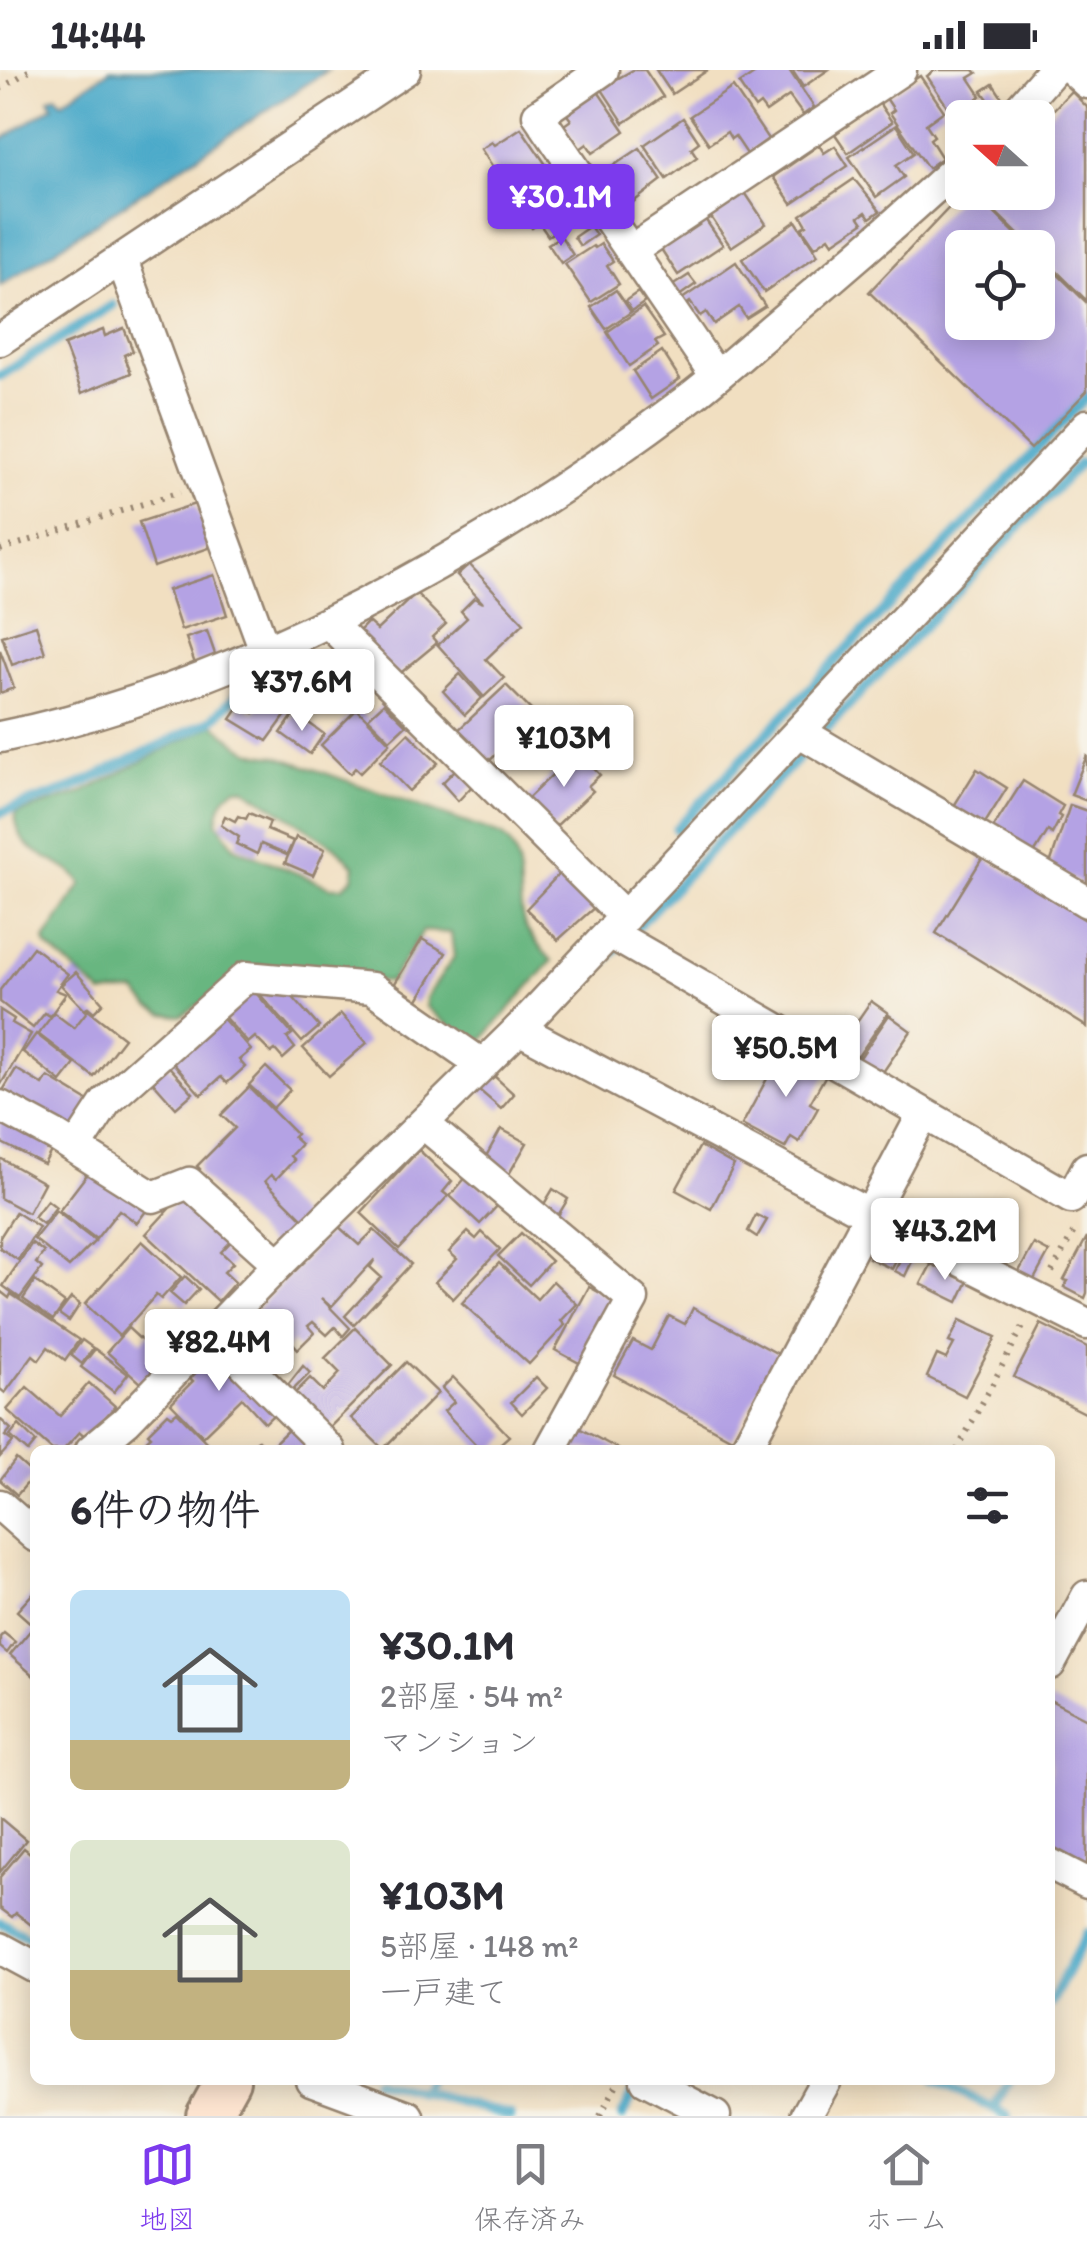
<!DOCTYPE html>
<html lang="ja">
<meta charset="utf-8">
<style>
:root{--surface:#fff;--page:#f7f7f7;--text:#2b2b33;--muted:#7c7c81;--line:#e1e1e2;--accent:#7c3aed}
body{margin:0;font-family:Itim,"Klee One",sans-serif;background:var(--page);color:var(--text);height:100vh;display:flex;flex-direction:column;font-size:38px;white-space:nowrap}
*{box-sizing:border-box;margin:0}
p{font-size:32px;color:var(--muted)}
.icon{flex:none;width:55px;height:55px;fill:none;stroke:currentColor;stroke-width:2;stroke-linecap:round;stroke-linejoin:round}
.map{position:relative;flex:1;overflow:hidden}
.details{position:absolute;left:30px;top:1375px;width:1025px;height:640px;display:flex;flex-direction:column;background:var(--surface);border-radius:15px;box-shadow:0 5px 25px #0003}
.details>*{flex:none}
.needle{width:65px;rotate:291deg}
.controls{position:absolute;left:945px;top:30px;display:grid;gap:20px}
.controls a{display:grid;place-items:center;width:110px;height:110px;border-radius:15px;background:var(--surface);box-shadow:0 5px 25px #0003;font-size:50px}
.price{position:absolute;translate:-50% -85px;padding:0 22px;border-radius:10px;background:#fff;color:#222;font-size:32px;line-height:65px;filter:drop-shadow(0 2px 5px #0008)}
.price::after{content:'';position:absolute;left:50%;top:60px;width:30px;height:22px;margin-left:-15px;background:inherit;clip-path:polygon(0 0,100% 0,50% 100%)}
.price.active{background:var(--accent);color:#fff}
ul{padding:0;list-style:none}
li{display:flex;align-items:center;gap:30px;height:250px;padding:0 40px}
li span{display:grid;place-items:center;flex:none;width:280px;height:200px;border-radius:15px;color:#555}
li>.icon{margin-inline-start:auto}
span .icon{width:120px;height:120px;fill:#fffc;stroke-width:1}
li b{font-size:42px}
h2{display:flex;justify-content:space-between;align-items:center;height:120px;padding:0 40px;font-size:42px}
.status{display:flex;justify-content:space-between;align-items:center;height:70px;padding:0 50px;background:var(--surface);direction:ltr}
.status svg{height:28px;fill:currentColor}
.dock{display:flex;justify-content:space-around;align-items:center;height:140px;border-top:2px solid var(--line);background:var(--surface);font-size:28px;color:var(--muted)}
.dock a{display:grid;justify-items:center;gap:5px}
.dock .active{color:var(--accent)}
.map>svg:first-child{display:block}
.forest{fill:#68b680;stroke:#52704f;stroke-width:2.5;fill-rule:evenodd}
.water{fill:#4aa9c9;stroke:#426a74;stroke-width:2.5}
.lines{fill:none;stroke-linecap:round;stroke-linejoin:round}
.stream{stroke:#4aa9c9;stroke-width:10}
.building{fill:#b4a2e4}
.street-casing{stroke:#968470;stroke-width:35}
.secondary-casing{stroke:#968470;stroke-width:48}
.path{stroke:#968470;stroke-width:6;stroke-dasharray:2.5 8;stroke-linecap:butt}
.street{stroke:#fff;stroke-width:30}
.secondary{stroke:#fde4d0;stroke-width:42}
</style>
<div class="status"><b>14:44</b><svg viewBox="0 0 49 12"><path d="M0 12V9h3v3zM5 12V6h3v6zM10 12V3h3v9zM15 12V0h3v12zM26 1h20v11H26zM47 4h2v5h-2z"/></svg></div>
<div class="map">
<svg width="1087" height="2046" viewBox="0 0 1087 2046">
<rect width="100%" height="100%" fill="#f7f3e8"/>
<filter id="ink" filterUnits="userSpaceOnUse"><feTurbulence type="fractalNoise" baseFrequency=".01" numOctaves="2"/><feDisplacementMap in="SourceGraphic" scale="20" xChannelSelector="R" yChannelSelector="G"/><feConvolveMatrix kernelMatrix="1 2 1 2 8 2 1 2 1" color-interpolation-filters="sRGB"/></filter>
<filter id="wash" filterUnits="userSpaceOnUse"><feTurbulence type="fractalNoise" baseFrequency=".0048" numOctaves="4" result="noise"/><feDisplacementMap in="SourceGraphic" scale="40" xChannelSelector="R" yChannelSelector="G"/><feGaussianBlur stdDeviation="2.25" result="paint"/><feColorMatrix in="noise" values="0 0 0 0 0 0 0 0 0 0 0 0 0 0 0 0 0 1.4 0 .05"/><feComposite in="paint" operator="in"/></filter>
<g filter="url(#wash)">
<rect width="100%" height="100%" fill="#f1dfc1"/>
<path class="forest" d="M 214,654 C 235,673 248,686 277,686 L 501,765 C 531,791 513,819 524,853 C 528,866 543,880 552,891 L 481,971 L 470,972 L 426,937 L 426,928 L 454,887 L 451,863 L 423,861 L 390,912 L 259,896 L 181,946 L 164,944 L 150,937 L 135,921 L 102,924 L 47,876 L 45,870 L 82,814 C 61,783 18,792 15,744 L 79,724 ZM 236,718 L 244,718 L 334,776 L 355,796 L 353,808 L 343,817 L 330,817 L 234,777 L 217,752 C 219,737 222,726 236,718 Z"/>
<polygon class="water" points="110,0 328,0 0,216 0,71 53,36 49,29 56,25 62,32"/>
<g class="lines">
<g class="stream">
<polyline points="0,306 113,235"/>
<polyline points="823,662 1080,393"/>
<polyline points="0,743 73,718 212,650 245,617"/>
<polyline points="676,759 1087,327"/>
<polyline points="629,865 804,682"/>
<polyline points="568,929 618,877"/>
<polyline points="0,1852 31,1869"/>
<polyline points="1050,1933 1087,1863"/>
<polyline points="375,2010 510,2046"/>
<polyline points="936,2010 1008,2046"/>
<polyline points="419,2023 427,2010"/>
<polyline points="994,2039 1009,2010"/>
<polyline points="622,2046 636,2018"/>
</g>
</g>
<g id="blocks">
<g class="building">
<polygon points="633,0 645,0 663,27 624,53 601,18"/>
<polygon points="656,0 708,0 672,24"/>
<polygon points="760,0 789,0 814,37 803,45 789,26 766,42 760,34 755,38 739,14"/>
<polygon points="792,0 828,0 803,17"/>
<polygon points="935,0 974,0 977,3 969,8 981,26 953,45 927,6"/>
<polygon points="920,6 944,41 926,54 934,66 930,69 942,88 928,98 890,43 894,40 886,28"/>
<polygon points="993,14 1003,29 993,36 982,21"/>
<polygon points="733,17 768,69 747,84 735,66 731,69 727,62 709,74 690,46"/>
<polygon points="597,20 625,61 593,83 587,74 580,79 564,55 571,50 565,42"/>
<polygon points="1071,21 1087,37 1087,231 1038,183 1038,178 1032,178 975,122 1038,122 1038,56"/>
<polygon points="879,33 892,52 848,83 835,64"/>
<polygon points="683,48 699,72 691,78 697,87 667,109 644,75"/>
<polygon points="896,55 914,83 896,95 904,107 876,127 849,87"/>
<polygon points="521,58 549,99 525,116 528,115 535,125 518,137 506,119 528,104 506,117 481,79 492,72 495,75"/>
<polygon points="819,75 824,83 835,76 848,96 792,134 773,107"/>
<polygon points="640,78 662,110 619,143 606,123 613,118 606,108 611,105 607,100"/>
<polygon points="551,100 557,109 537,123 531,113"/>
<polygon points="854,109 880,141 870,148 866,142 859,147 863,153 833,173 829,167 815,177 802,158 807,155 801,145"/>
<polygon points="555,115 576,146 548,166 539,153 532,158 519,140"/>
<polygon points="744,121 766,154 731,177 709,144"/>
<polygon points="964,122 973,122 1030,178 962,178 962,252 1038,252 1038,185 1087,233 1087,321 1031,379 869,222"/>
<polygon points="705,149 723,175 678,205 661,179"/>
<polygon points="796,151 818,185 764,222 742,189"/>
<polygon points="590,156 596,165 580,176 574,167"/>
<polygon points="561,166 573,185 561,193 548,174"/>
<polygon points="601,174 613,191 607,195 619,214 591,232 565,194 593,176 595,178"/>
<polygon points="736,192 765,236 746,248 739,237 714,254 706,242 700,246 690,232 686,235 682,229"/>
<polygon points="689,205 696,214 679,226 672,216"/>
<polygon points="616,220 631,242 606,259 591,237"/>
<polygon points="638,222 645,232 632,241 625,231"/>
<polygon points="643,237 664,267 655,272 658,276 629,296 607,262"/>
<polygon points="124,258 133,281 124,285 131,303 82,323 64,275 103,260 105,266"/>
<polygon points="662,281 680,309 651,329 633,301"/>
<polygon points="195,434 212,472 208,473 209,478 154,497 139,452"/>
<polygon points="469,494 524,553 486,589 504,608 484,627 438,575 467,548 461,541 474,528 483,533 457,505"/>
<polygon points="214,505 227,545 181,560 168,520"/>
<polygon points="416,523 446,554 432,567 437,573 397,606 357,563 368,552 377,560"/>
<polygon points="36,555 45,583 12,595 2,566"/>
<polygon points="207,561 216,587 195,594 186,568"/>
<polygon points="0,580 14,618 0,623"/>
<polygon points="460,604 482,628 465,645 443,621"/>
<polygon points="277,611 299,627 267,671 231,649 242,633 254,643"/>
<polygon points="506,615 537,646 485,695 455,663"/>
<polygon points="384,633 406,655 390,670 368,648"/>
<polygon points="357,639 390,673 360,703 355,698 350,704 321,675"/>
<polygon points="295,643 324,664 310,684 281,663"/>
<polygon points="408,663 438,693 409,721 380,691"/>
<polygon points="577,681 600,705 588,716 593,721 553,759 526,730"/>
<polygon points="1087,685 1087,731 1071,725"/>
<polygon points="457,698 474,714 458,731 442,713"/>
<polygon points="977,699 1007,718 982,758 952,739"/>
<polygon points="1023,711 1063,736 1058,745 1061,747 1052,764 1048,761 1032,787 991,761"/>
<polygon points="1070,735 1087,741 1087,817 1049,797"/>
<polygon points="249,743 270,752 267,760 293,771 287,785 261,774 257,784 236,774 239,767 221,755 225,746 235,751 238,746 246,749"/>
<polygon points="296,767 325,779 313,805 285,793"/>
<polygon points="983,787 1087,851 1087,957 936,863"/>
<polygon points="561,802 596,836 558,870 526,839"/>
<polygon points="422,869 446,883 416,933 392,918"/>
<polygon points="33,877 68,904 56,920 66,924 50,946 45,943 33,958 0,932 0,920"/>
<polygon points="76,902 103,933 94,942 88,937 85,940 61,915"/>
<polygon points="248,914 292,964 287,968 295,978 283,989 275,980 271,983 255,967 248,973 218,940"/>
<polygon points="283,916 319,957 302,972 257,921"/>
<polygon points="871,931 888,943 852,995 835,983"/>
<polygon points="0,940 14,949 12,953 31,964 0,1016"/>
<polygon points="88,940 124,968 94,1007 38,964 54,943 74,958"/>
<polygon points="217,942 251,980 239,990 245,997 227,1013 221,1007 201,1025 167,986"/>
<polygon points="341,944 367,973 329,1006 303,978"/>
<polygon points="889,945 911,961 881,1005 859,989"/>
<polygon points="36,964 75,994 61,1012 23,982"/>
<polygon points="783,979 827,1003 810,1033 818,1038 799,1072 791,1067 785,1078 742,1055"/>
<polygon points="163,990 193,1023 176,1038 147,1005"/>
<polygon points="266,997 290,1020 273,1038 249,1015"/>
<polygon points="16,999 43,1015 48,1007 93,1034 73,1066 2,1022"/>
<polygon points="493,1005 514,1024 501,1039 479,1020"/>
<polygon points="249,1017 296,1064 293,1067 301,1074 290,1086 294,1090 276,1109 271,1105 265,1111 304,1150 274,1180 197,1102 200,1099 197,1096 235,1058 221,1045"/>
<polygon points="0,1040 56,1072 44,1094 0,1072"/>
<polygon points="501,1059 527,1073 509,1104 484,1090"/>
<polygon points="700,1076 734,1095 711,1139 676,1120"/>
<polygon points="419,1080 452,1111 443,1122 448,1126 399,1179 361,1143"/>
<polygon points="0,1088 44,1113 28,1143 0,1128"/>
<polygon points="95,1094 152,1133 137,1153 119,1140 96,1169 59,1141"/>
<polygon points="468,1105 499,1134 480,1154 450,1126"/>
<polygon points="553,1119 568,1129 556,1149 541,1139"/>
<polygon points="191,1122 237,1165 221,1182 233,1193 224,1202 235,1212 218,1231 146,1164 179,1128"/>
<polygon points="47,1130 56,1137 43,1154 34,1147"/>
<polygon points="56,1141 95,1171 69,1197 34,1169"/>
<polygon points="16,1142 39,1157 18,1190 0,1178 0,1167"/>
<polygon points="756,1145 767,1150 757,1167 748,1161"/>
<polygon points="337,1155 359,1175 374,1160 411,1194 354,1255 345,1246 381,1207 370,1197 375,1189 331,1237 321,1228 350,1258 343,1266 335,1257 327,1265 313,1252 308,1256 314,1263 298,1279 292,1272 266,1299 232,1266"/>
<polygon points="468,1162 476,1169 482,1162 500,1179 453,1229 435,1212 457,1189 449,1182"/>
<polygon points="521,1163 551,1191 529,1215 498,1186"/>
<polygon points="1087,1167 1087,1223 1085,1228 1064,1217 1068,1211 1064,1210"/>
<polygon points="882,1168 902,1178 897,1188 877,1178"/>
<polygon points="142,1171 181,1207 161,1229 156,1225 119,1266 85,1234"/>
<polygon points="32,1173 44,1182 36,1193 42,1198 20,1228 3,1216"/>
<polygon points="1034,1174 1049,1182 1031,1215 1016,1207"/>
<polygon points="906,1178 916,1183 905,1206 895,1201"/>
<polygon points="874,1179 896,1190 892,1199 869,1188"/>
<polygon points="499,1193 537,1229 553,1211 577,1234 561,1251 565,1255 529,1294 462,1233"/>
<polygon points="932,1193 968,1211 958,1232 921,1214"/>
<polygon points="185,1206 199,1219 184,1235 170,1223"/>
<polygon points="35,1211 65,1233 53,1250 23,1229"/>
<polygon points="589,1217 619,1233 585,1296 555,1280"/>
<polygon points="0,1221 9,1228 11,1224 79,1270 65,1290 48,1277 39,1290 33,1285 5,1323 0,1319"/>
<polygon points="71,1228 80,1234 69,1251 59,1244"/>
<polygon points="693,1238 778,1284 732,1369 614,1305 633,1271 651,1280 669,1246 685,1254"/>
<polygon points="960,1250 996,1267 965,1326 927,1307 937,1285 946,1289 954,1274 949,1272"/>
<polygon points="1041,1254 1087,1277 1087,1344 1014,1307"/>
<polygon points="128,1258 142,1271 150,1263 168,1279 160,1288 163,1290 142,1314 107,1282"/>
<polygon points="355,1258 392,1295 323,1364 288,1330 310,1308 323,1321 340,1303 325,1288"/>
<polygon points="82,1270 93,1278 82,1294 71,1285"/>
<polygon points="95,1279 128,1304 114,1322 81,1297"/>
<polygon points="223,1282 278,1340 265,1353 242,1328 203,1366 171,1333 193,1311 186,1304 207,1284 214,1291"/>
<polygon points="406,1292 438,1323 383,1379 351,1348"/>
<polygon points="303,1296 310,1303 293,1320 288,1315"/>
<polygon points="453,1307 509,1366 493,1380 481,1380 444,1341 454,1332 442,1318"/>
<polygon points="536,1307 547,1318 522,1344 511,1332"/>
<polygon points="89,1313 115,1336 87,1368 80,1362 63,1380 52,1380 7,1340 27,1317 60,1346"/>
<polygon points="177,1342 214,1380 152,1380 144,1372 151,1366 148,1363 168,1343 172,1346"/>
<polygon points="0,1349 11,1359 5,1366 13,1372 0,1387"/>
<polygon points="19,1355 36,1372 28,1382 10,1366"/>
<polygon points="293,1355 311,1380 248,1380 258,1370 268,1379"/>
<polygon points="577,1357 620,1380 564,1380"/>
<polygon points="16,1389 34,1405 17,1425 0,1410"/>
<polygon points="35,1521 35,1607 10,1585 34,1556 17,1541"/>
<polygon points="4,1563 15,1572 7,1583 0,1577 0,1567"/>
<polygon points="1050,1630 1087,1649 1087,1795 1050,1775"/>
<polygon points="0,1748 26,1770 0,1802"/>
<polygon points="24,1778 35,1787 35,1858 16,1843 12,1847 0,1838 0,1807"/>
</g>
</g>
</g>
<g filter="url(#ink)">
<use href="#blocks" fill-opacity="0" stroke="#968470" stroke-width="2.5"/>
<g class="lines">
<g class="street-casing">
<g id="street">
<polyline points="603,0 538,45 716,306"/>
<polyline points="1073,0 1087,13"/>
<polyline points="1011,48 1053,0"/>
<polyline points="631,181 901,0"/>
<polyline points="122,190 266,583"/>
<polyline points="0,270 405,0"/>
<polyline points="329,553 625,847"/>
<polyline points="800,662 1087,832"/>
<path d="M 0,667 C 245,617 489,479 687,330 C 720,305 749,278 780,252 C 842,200 903,147 962,93"/>
<polyline points="610,863 1071,1128 1087,1098"/>
<polyline points="519,959 870,1145 1087,1254"/>
<polyline points="0,1036 56,1066 153,1127 189,1113 279,1194"/>
<polyline points="424,1054 633,1229 550,1380"/>
<polyline points="76,1078 106,1032 246,907 372,918 483,995"/>
<polyline points="212,1262 330,1380"/>
<polyline points="91,1380 126,1351 279,1194 519,959 1087,355"/>
<polyline points="745,1380 923,1044"/>
<polyline points="0,1435 35,1466"/>
<polyline points="1050,1594 1087,1526"/>
<polyline points="1050,1794 1087,1813"/>
<polyline points="0,1878 35,1897"/>
<polyline points="311,2010 408,2046"/>
<polyline points="646,2010 715,2046"/>
<polyline points="806,2046 826,2010"/>
</g>
</g>
<g class="secondary-casing">
<polyline id="secondary" points="208,2046 228,2010"/>
</g>
<g class="path">
<polyline points="0,19 30,0"/>
<polyline points="0,480 180,422"/>
<polyline points="1052,1202 1077,1156"/>
<polyline points="957,1380 1025,1253"/>
<polyline points="600,2046 616,2016"/>
</g>
<use href="#street" class="street"/>
<use href="#secondary" class="secondary"/>
</g>
</g>
</svg>
<div class="controls">
<a><svg class="needle" viewBox="-14 -14 28 28"><path d="M0-13l5 13h-10z" fill="#e53935"/><path d="M0 13l5-13h-10z" fill="#7c7c81"/></svg></a>
<a><svg class="icon" aria-label="locate" viewBox="0 0 24 24"><circle cx="12" cy="12" r="6"/><path d="M12 2v4M12 18v4M2 12h4M18 12h4"/></svg></a>
</div>
<b class="price active" style="left:561px;top:179px">¥30.1M</b>
<b class="price" style="left:302px;top:664px">¥37.6M</b>
<b class="price" style="left:564px;top:720px">¥103M</b>
<b class="price" style="left:786px;top:1030px">¥50.5M</b>
<b class="price" style="left:945px;top:1213px">¥43.2M</b>
<b class="price" style="left:219px;top:1324px">¥82.4M</b>
<section class="details">
<h2>6件の物件<svg class="icon" aria-label="filters" viewBox="0 0 24 24"><path d="M4 7h16M4 17h16"/><circle cx="9" cy="7" r="2"/><circle cx="15" cy="17" r="2"/></svg></h2>
<ul>
<li><span style="background:linear-gradient(#bfe0f5 75%,#c2b280 0)"><svg class="icon" aria-label="home" viewBox="0 0 24 24"><path d="M3 11l9-7 9 7M6 9v11h12V9"/></svg></span><div><b>¥30.1M</b><p>2部屋 · 54 m²</p><p>マンション</p></div></li>
<li><span style="background:linear-gradient(#dfe7d0 65%,#c2b280 0)"><svg class="icon" aria-label="home" viewBox="0 0 24 24"><path d="M3 11l9-7 9 7M6 9v11h12V9"/></svg></span><div><b>¥103M</b><p>5部屋 · 148 m²</p><p>一戸建て</p></div></li>
</ul>
</section>
</div>
<nav class="dock">
<a class="active"><svg class="icon" aria-label="map" viewBox="0 0 24 24"><path d="M3 6l6-2 6 2 6-2v14l-6 2-6-2-6 2zM9 4v14M15 6v14"/></svg>地図</a>
<a><svg class="icon" aria-label="saved" viewBox="0 0 24 24"><path d="M7 4h10v16l-5-4-5 4z"/></svg>保存済み</a>
<a><svg class="icon" aria-label="home" viewBox="0 0 24 24"><path d="M3 11l9-7 9 7M6 9v11h12V9"/></svg>ホーム</a>
</nav>
